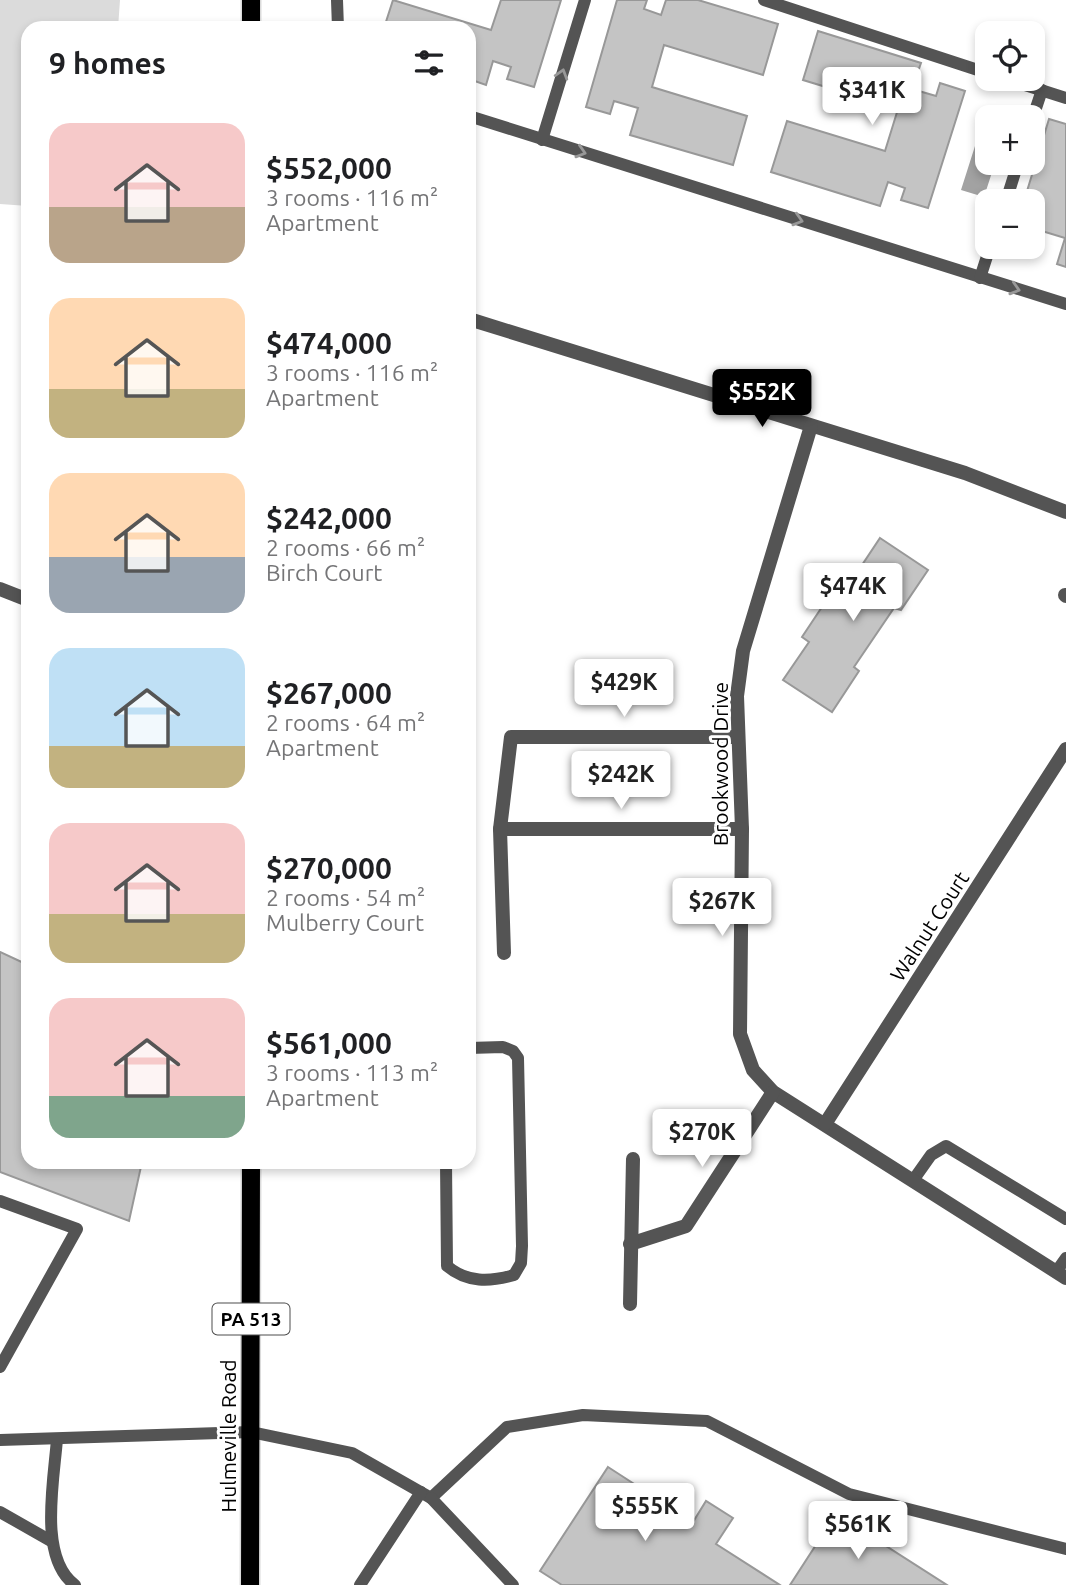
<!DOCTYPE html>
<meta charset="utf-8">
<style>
:root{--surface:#fff;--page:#f6f6f6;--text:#202124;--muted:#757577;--accent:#000}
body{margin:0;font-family:Ubuntu,sans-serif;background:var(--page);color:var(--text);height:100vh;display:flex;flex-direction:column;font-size:26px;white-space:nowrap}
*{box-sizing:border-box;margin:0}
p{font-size:23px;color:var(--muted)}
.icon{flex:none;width:38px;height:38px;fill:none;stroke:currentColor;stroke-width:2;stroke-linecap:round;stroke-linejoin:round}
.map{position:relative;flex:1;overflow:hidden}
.details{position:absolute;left:21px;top:21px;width:455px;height:1148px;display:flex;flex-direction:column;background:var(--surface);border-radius:21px;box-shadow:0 4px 10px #0003}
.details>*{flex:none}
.tools{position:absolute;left:975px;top:21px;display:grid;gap:14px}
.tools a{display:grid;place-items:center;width:70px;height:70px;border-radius:14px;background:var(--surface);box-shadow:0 4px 10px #0003;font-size:35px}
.price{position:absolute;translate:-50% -60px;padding:0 16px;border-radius:7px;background:#fff;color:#222;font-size:23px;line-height:46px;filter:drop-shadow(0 2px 4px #0008)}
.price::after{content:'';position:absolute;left:50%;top:42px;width:21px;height:16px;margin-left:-10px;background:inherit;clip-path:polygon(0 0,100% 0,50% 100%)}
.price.active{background:var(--accent);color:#fff}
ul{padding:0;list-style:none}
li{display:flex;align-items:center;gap:21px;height:175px;padding:0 28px}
li span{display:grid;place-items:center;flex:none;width:196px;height:140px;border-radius:21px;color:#555}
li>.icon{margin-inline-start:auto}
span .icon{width:84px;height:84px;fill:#fffc;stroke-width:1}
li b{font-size:30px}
h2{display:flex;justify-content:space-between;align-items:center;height:84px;padding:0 28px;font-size:30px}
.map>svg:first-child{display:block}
.green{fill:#dbdbdb}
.water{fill:#a2a2a2}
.building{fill:#c4c4c4;stroke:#989898;stroke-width:2}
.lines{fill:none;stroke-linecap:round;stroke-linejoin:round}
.primary-casing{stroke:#dbdbdb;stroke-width:21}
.service{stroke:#545454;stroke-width:12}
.minor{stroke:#545454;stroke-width:14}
.primary{stroke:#000;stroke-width:18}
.oneway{stroke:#989898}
.labels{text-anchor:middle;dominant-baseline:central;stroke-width:6;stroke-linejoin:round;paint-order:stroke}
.shield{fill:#fff;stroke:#4c4c4c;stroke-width:2}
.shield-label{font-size:19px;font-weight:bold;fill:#000}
.street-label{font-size:21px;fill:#000;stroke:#fff}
</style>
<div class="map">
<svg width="1066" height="1585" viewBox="0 0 1066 1585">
<rect width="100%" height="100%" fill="#fff"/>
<polygon class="green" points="0,0 120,0 118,28 28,28 28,206 0,204"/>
<polygon class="water" points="975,146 987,150 987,163 995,163 984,197 961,190"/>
<g class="building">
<polygon points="393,0 491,30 501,0 561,0 534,87 507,79 511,67 493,61 486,85 469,79 469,28 384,28"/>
<polygon points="617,0 647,0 644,9 661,15 666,0 698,0 778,24 763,75 664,45 652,87 747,116 733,165 630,135 638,108 614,101 610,114 586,107"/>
<polygon points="818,31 921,63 912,89 936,96 940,83 965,91 928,208 901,200 905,188 888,182 880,206 771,172 787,121 885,151 898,109 803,80"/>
<polygon points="1049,119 1066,124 1066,267 1057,264 1065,238 1042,231 1038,244 1032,242 1032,201 1024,201"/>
<polygon points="880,538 928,570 901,610 894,608 854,667 859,671 832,712 783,680 809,642 802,637 846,571 854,577"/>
<polygon points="0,952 28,965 28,1162 142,1162 129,1221 0,1172"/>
<polygon points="608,1467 693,1522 706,1501 733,1518 716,1544 780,1585 562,1585 540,1571"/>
<polygon points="836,1514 947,1585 790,1585"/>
</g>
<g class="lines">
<g class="primary-casing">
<g id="primary">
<polyline points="251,28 251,0"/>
<polyline points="250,1585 251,1162"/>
</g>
</g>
<g class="service">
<polyline points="337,0 338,28"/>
<polyline points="764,0 987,73"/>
<polyline points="1006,79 1066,98"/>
<polyline points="469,116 1066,304"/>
<polyline points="1032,120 1042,90"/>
<polyline points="542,140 585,0"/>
<polyline points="1006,201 1018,163"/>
<polyline points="980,278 990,247"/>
<path d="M 446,1162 L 447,1266 C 467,1283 490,1282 514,1275 L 521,1263 L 522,1246 L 518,1058 L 513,1051 L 503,1047 L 469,1048"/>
<polyline points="914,1179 931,1155 946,1146 1066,1219"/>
<polyline points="0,1201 77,1229 0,1367"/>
<polyline points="1056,1272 1066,1258"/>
<path d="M 57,1439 C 54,1480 38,1558 75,1585"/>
<polyline points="0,1440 251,1432 352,1453 431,1498 507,1427 583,1415 707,1421 849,1494 1066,1549"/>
<polyline points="431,1498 513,1585"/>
<polyline points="0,1512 51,1541"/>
<polyline points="360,1585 421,1492"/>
</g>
<g class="minor">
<polyline points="469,319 965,473 1066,512"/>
<polyline points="811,426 743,651 737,696 742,829 740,1034 753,1070 773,1092 1066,1278"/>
<polyline points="0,589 28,600"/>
<polyline points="1065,595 1066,596"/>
<polyline points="500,829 742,829"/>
<polyline points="504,953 500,829 511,737 737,737"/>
<polyline points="825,1124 1066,749"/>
<polyline points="630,1244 686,1226 773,1092"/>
<polyline points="630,1304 633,1159"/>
</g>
<use href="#primary" class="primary"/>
</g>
<defs><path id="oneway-chevron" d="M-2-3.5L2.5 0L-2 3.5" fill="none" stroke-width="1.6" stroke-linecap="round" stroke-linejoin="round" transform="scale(1.75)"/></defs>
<g class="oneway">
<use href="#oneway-chevron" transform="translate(562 74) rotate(-73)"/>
<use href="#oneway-chevron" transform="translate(581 152) rotate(17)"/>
<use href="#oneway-chevron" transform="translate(798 220) rotate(17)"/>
<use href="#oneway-chevron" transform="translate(1015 289) rotate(17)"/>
</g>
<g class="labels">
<rect class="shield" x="212.5" y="1303.5" width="77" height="31" rx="5"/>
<g class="shield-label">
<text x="251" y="1319">PA 513</text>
</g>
<g class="street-label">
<text transform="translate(720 764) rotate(-90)">Brookwood Drive</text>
<text transform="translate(929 926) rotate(-57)">Walnut Court</text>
<text transform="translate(228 1436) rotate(-90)">Hulmeville Road</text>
</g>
</g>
</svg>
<div class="tools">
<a><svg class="icon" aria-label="locate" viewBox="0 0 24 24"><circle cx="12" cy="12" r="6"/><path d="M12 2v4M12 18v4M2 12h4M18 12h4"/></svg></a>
<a>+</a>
<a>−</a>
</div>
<b class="price" style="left:872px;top:127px">$341K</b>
<b class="price active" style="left:762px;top:429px">$552K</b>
<b class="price" style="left:853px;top:623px">$474K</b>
<b class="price" style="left:624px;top:719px">$429K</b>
<b class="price" style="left:621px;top:811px">$242K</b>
<b class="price" style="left:722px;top:938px">$267K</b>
<b class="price" style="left:702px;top:1169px">$270K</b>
<b class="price" style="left:645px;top:1543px">$555K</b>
<b class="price" style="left:858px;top:1561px">$561K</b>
<section class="details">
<h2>9 homes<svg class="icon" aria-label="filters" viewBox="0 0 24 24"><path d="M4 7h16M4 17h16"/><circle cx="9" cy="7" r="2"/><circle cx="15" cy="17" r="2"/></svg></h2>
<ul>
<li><span style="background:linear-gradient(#f6c9c9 60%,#b9a48a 0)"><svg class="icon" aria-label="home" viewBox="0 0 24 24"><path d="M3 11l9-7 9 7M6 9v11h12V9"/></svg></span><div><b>$552,000</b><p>3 rooms · 116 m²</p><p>Apartment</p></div></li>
<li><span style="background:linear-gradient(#ffd9b3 65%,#c2b280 0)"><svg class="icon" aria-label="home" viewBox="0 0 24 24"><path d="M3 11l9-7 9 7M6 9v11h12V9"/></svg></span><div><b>$474,000</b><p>3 rooms · 116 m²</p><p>Apartment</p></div></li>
<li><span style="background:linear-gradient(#ffd9b3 60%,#9aa5b1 0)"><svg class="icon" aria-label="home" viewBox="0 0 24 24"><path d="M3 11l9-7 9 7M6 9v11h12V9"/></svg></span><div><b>$242,000</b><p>2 rooms · 66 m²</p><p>Birch Court</p></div></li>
<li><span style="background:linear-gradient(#bfe0f5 70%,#c2b280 0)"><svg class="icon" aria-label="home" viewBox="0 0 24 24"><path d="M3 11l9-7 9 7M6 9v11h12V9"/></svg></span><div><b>$267,000</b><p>2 rooms · 64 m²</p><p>Apartment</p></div></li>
<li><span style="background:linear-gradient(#f6c9c9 65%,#c2b280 0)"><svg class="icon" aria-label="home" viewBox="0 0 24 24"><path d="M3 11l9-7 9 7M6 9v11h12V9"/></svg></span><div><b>$270,000</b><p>2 rooms · 54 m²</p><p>Mulberry Court</p></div></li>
<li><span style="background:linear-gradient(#f6c9c9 70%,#7fa58c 0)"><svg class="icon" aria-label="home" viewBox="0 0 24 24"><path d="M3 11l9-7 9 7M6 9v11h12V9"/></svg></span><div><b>$561,000</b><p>3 rooms · 113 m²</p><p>Apartment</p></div></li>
</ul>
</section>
</div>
